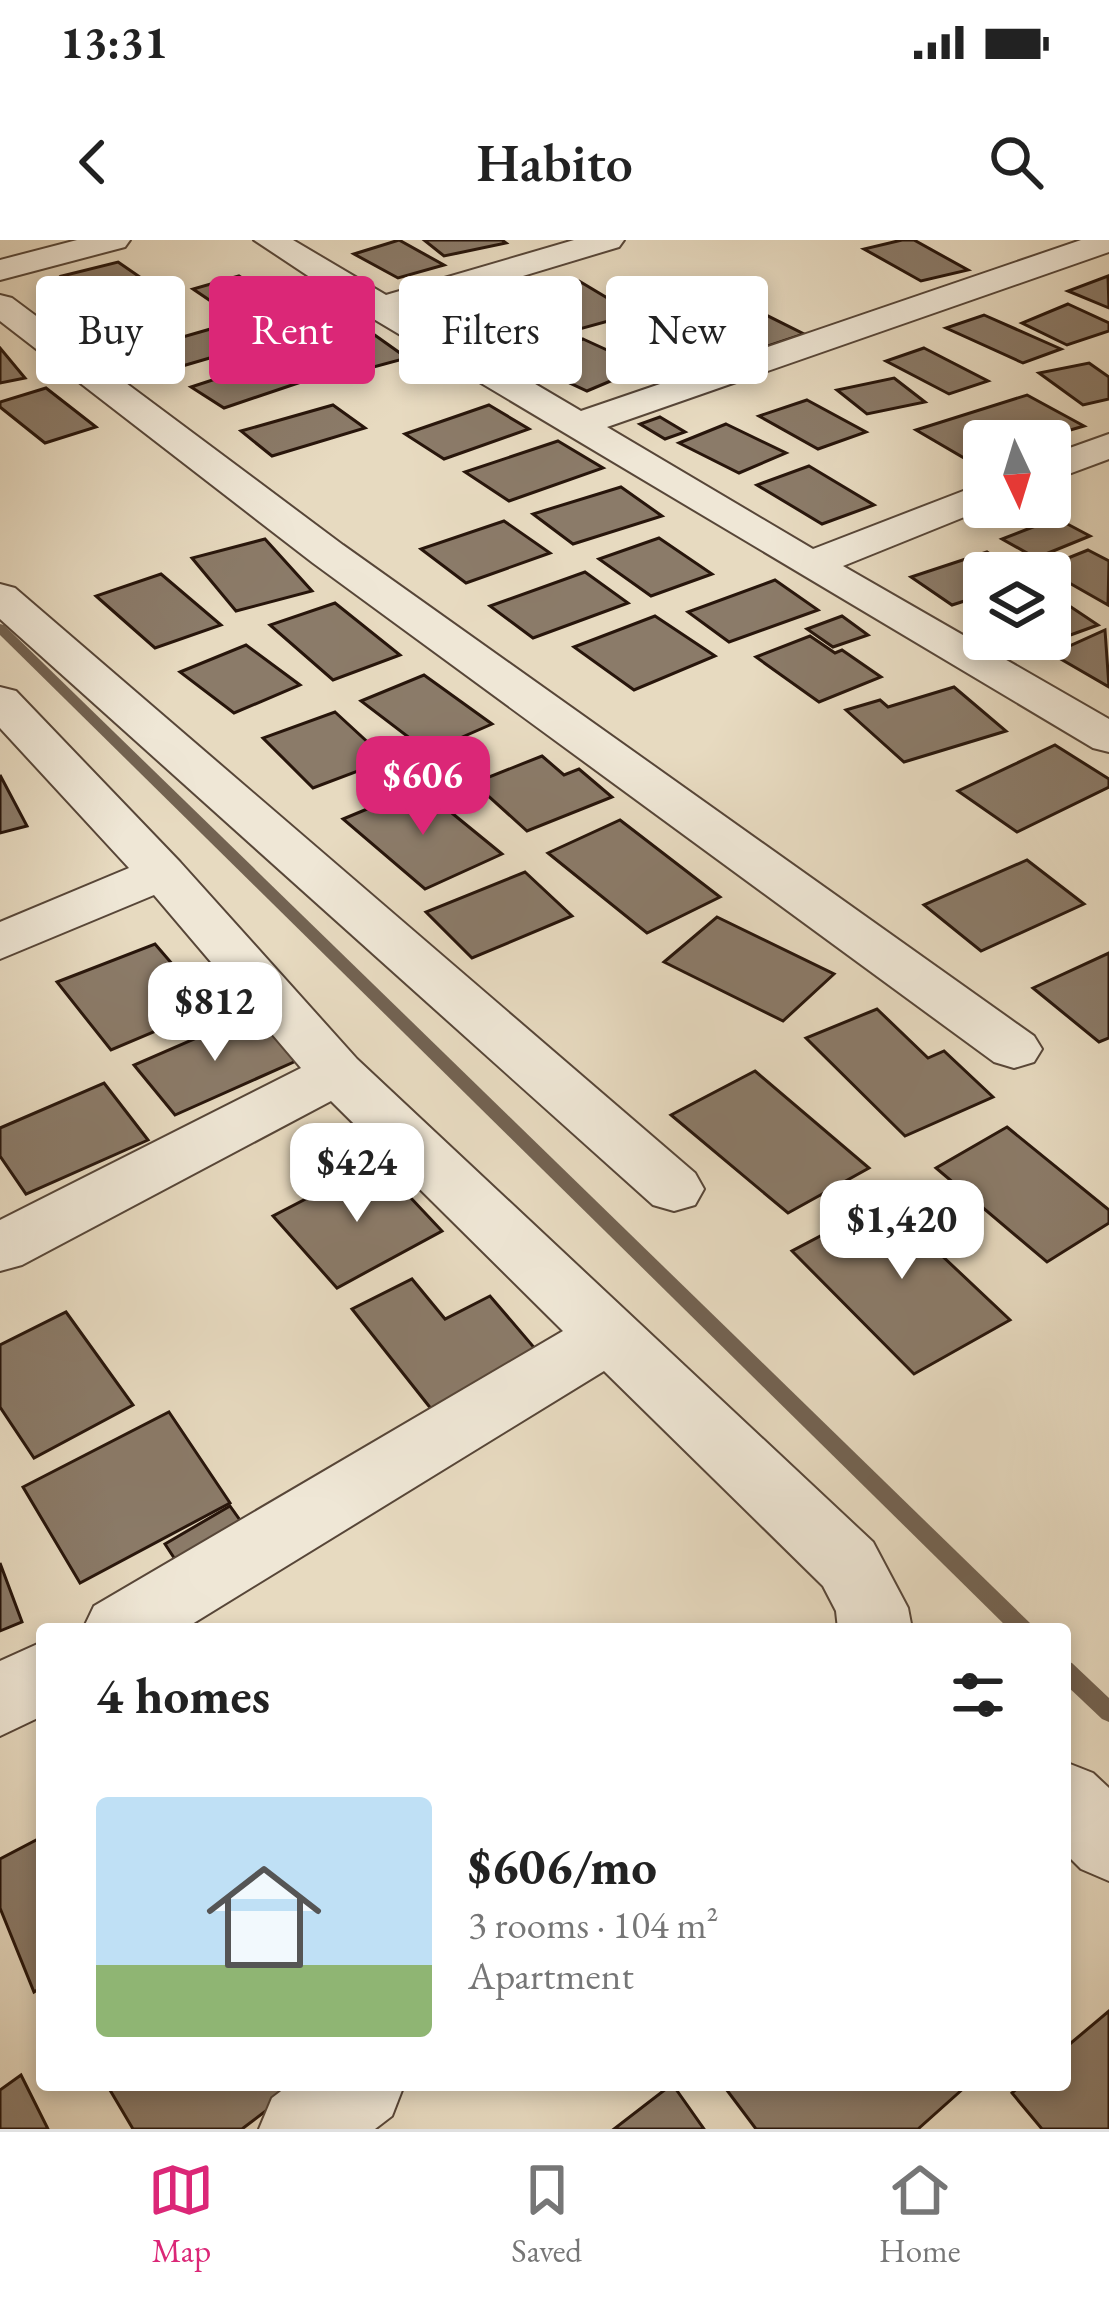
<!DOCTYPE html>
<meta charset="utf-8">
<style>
:root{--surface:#fff;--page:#f2f2f2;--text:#222;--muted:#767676;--line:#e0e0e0;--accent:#db2777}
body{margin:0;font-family:"EB Garamond",serif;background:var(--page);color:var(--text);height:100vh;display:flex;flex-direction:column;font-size:45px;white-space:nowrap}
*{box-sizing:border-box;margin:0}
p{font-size:39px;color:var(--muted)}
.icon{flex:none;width:66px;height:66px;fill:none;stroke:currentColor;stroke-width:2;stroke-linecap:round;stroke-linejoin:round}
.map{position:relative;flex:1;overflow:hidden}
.sheet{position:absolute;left:36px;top:1383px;width:1035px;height:468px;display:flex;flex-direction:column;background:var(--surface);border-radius:12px;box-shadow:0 6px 18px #0003}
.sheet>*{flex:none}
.guide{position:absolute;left:36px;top:36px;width:1038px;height:108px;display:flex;gap:24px}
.needle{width:78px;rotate:176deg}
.fabs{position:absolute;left:963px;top:180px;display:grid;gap:24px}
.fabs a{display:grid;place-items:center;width:108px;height:108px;border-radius:12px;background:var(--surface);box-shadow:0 6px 18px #0003;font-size:60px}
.price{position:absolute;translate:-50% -102px;padding:0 27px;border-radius:24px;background:#fff;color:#222;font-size:39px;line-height:78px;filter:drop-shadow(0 3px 6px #0008)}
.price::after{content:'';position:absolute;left:50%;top:72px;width:36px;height:27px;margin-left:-18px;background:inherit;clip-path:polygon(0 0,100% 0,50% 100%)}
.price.current{background:var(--accent);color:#fff}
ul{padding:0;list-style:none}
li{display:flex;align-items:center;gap:36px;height:300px;padding:0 60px}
li span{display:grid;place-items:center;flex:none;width:336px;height:240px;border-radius:12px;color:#555}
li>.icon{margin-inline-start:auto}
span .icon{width:144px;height:144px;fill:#fffc;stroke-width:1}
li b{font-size:51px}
h2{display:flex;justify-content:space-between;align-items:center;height:144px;padding:0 60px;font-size:51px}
.pill{padding:0 42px;border-radius:12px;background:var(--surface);box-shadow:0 6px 18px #0003;font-size:42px;line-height:108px}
.pill.current{background:var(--accent);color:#fff}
.status{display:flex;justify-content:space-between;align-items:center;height:84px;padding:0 60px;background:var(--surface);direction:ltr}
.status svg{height:33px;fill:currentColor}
header{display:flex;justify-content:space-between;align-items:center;height:156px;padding:0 60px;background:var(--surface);font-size:54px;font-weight:600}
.tabs{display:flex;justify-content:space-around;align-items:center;height:168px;border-top:3px solid var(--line);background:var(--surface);font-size:33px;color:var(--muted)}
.tabs a{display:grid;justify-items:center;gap:6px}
.tabs .current{color:var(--accent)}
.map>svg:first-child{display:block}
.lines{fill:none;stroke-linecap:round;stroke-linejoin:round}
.stream{fill:#736352;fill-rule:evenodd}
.building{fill:#8b7b69;stroke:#27150b;stroke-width:3}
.street-casing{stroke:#574638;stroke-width:4}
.street{fill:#efe7d6;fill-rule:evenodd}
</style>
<div class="status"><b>13:31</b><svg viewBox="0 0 49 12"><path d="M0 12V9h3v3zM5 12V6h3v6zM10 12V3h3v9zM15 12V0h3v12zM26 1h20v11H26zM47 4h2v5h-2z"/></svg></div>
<header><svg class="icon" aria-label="back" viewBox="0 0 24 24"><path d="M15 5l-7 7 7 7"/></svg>Habito<svg class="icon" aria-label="search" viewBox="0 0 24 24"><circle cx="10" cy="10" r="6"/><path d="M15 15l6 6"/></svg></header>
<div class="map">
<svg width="1109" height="1889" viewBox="0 0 1109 1889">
<rect width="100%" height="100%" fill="#e7dac0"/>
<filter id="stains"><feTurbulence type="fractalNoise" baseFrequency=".00167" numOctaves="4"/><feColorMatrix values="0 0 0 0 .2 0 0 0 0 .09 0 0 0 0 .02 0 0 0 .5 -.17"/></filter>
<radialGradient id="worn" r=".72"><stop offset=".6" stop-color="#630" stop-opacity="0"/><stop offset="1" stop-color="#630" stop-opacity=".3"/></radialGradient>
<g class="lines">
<g class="stream">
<polygon points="0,384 4,385 1030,1383 1033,1389 1009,1389 0,395"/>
<polygon points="1065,1421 1072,1423 1109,1458 1109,1482 1102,1479 1065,1444"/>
</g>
</g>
<g class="building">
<polygon points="399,0 444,25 398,38 354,14"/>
<polygon points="424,0 502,0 506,3 444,16"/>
<polygon points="902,0 914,0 968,30 921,41 864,9"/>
<polygon points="118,22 153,46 95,61 62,36"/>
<polygon points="239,36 258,48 285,41 304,53 230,74 193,49"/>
<polygon points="1108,36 1109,68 1068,51"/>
<polygon points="579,41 634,74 576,90 529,61 561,52 553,47"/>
<polygon points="722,53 804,94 765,107 683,66"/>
<polygon points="150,63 178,89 124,101 97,75"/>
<polygon points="1068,64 1109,83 1109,91 1067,105 1022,83"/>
<polygon points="325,65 342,85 256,100 240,79"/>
<polygon points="984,75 1061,109 1023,123 946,88"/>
<polygon points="221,86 251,106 172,129 144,108"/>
<polygon points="369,91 407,118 329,139 301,119 340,109 330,102"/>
<polygon points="583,99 644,127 587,151 525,122"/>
<polygon points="0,108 25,138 0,143"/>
<polygon points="924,108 988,141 949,154 886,121"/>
<polygon points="268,122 301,142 224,168 191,147"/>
<polygon points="1089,123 1109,137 1109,159 1083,165 1039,133"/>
<polygon points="894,138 925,162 867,174 837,150"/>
<polygon points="46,148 96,187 45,203 0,167 0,162"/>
<polygon points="1027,155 1084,186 1057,194 1040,185 984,201 984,218 971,222 916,190"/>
<polygon points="807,160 866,192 818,209 759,176"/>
<polygon points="333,165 365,188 272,216 241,191"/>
<polygon points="489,165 529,189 444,219 405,194"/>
<polygon points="660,177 685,192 665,199 640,184"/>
<polygon points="726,184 786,213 739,233 679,203"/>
<polygon points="558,201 603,228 509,261 465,232"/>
<polygon points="809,226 874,265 822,284 757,245"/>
<polygon points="621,247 662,276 573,304 533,274"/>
<polygon points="1056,278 1090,296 1036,318 1002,299"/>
<polygon points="504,281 550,313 466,343 421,309"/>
<polygon points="659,298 712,334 651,356 599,319"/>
<polygon points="265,299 312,351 236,371 192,318"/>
<polygon points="1088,310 1109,321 1108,365 1043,328"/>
<polygon points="987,312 1019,333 984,333 984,362 977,357 952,365 911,337"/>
<polygon points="585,332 628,363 533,398 490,366"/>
<polygon points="161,334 221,385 155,408 96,356"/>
<polygon points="775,340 818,370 729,402 688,372"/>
<polygon points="1050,353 1098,385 1029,410 1013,399 1050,399"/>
<polygon points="335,363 400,415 333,440 270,385"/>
<polygon points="655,376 715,416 634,450 574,407"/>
<polygon points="842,376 868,395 833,407 807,389"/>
<polygon points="1105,390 1109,447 1052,414"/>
<polygon points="810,396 835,413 842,410 881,437 819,462 756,417"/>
<polygon points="246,405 300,445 234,473 180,432"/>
<polygon points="424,435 492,484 428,512 361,461"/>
<polygon points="954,447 1006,491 904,522 846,470 880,460 888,467"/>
<polygon points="335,472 387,520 313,548 263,498"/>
<polygon points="1055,505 1109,539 1109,547 1017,592 958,551"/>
<polygon points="542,516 564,535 579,529 612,557 527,591 474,543"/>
<polygon points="0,535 27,586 0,593"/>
<polygon points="420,547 502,614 425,649 343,579"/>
<polygon points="620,580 720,657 647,693 548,613"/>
<polygon points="1027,620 1084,664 981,711 924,665"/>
<polygon points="525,632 572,676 472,718 426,672"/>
<polygon points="717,677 834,734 783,781 664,722"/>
<polygon points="155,704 210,768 111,810 57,742"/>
<polygon points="1109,713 1109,798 1099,802 1033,748"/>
<polygon points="877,769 928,818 944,811 993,857 905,896 806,798"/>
<polygon points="254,773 296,821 175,875 134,825"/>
<polygon points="755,831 869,928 788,973 671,875"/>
<polygon points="104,843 148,900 26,954 0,916 0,888"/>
<polygon points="1007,887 1109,970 1109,983 1047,1022 936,928"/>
<polygon points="377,922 442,991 337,1048 273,976"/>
<polygon points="904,952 955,1001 937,1011 1010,1080 914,1134 792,1011"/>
<polygon points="412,1039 445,1079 490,1056 543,1118 436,1175 352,1069"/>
<polygon points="66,1072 133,1165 34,1218 0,1167 0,1105"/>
<polygon points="169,1172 230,1263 80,1343 23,1247"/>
<polygon points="230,1266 252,1297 186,1336 165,1304"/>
<polygon points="0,1323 22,1382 0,1391"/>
<polygon points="42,1597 42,1747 34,1752 0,1668 0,1619"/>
<polygon points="1109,1771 1109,1889 1042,1889 1012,1853 1021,1845 1065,1845 1065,1808"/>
<polygon points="21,1835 48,1889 0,1889 0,1850"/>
<polygon points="107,1845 300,1845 242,1889 133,1889"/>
<polygon points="673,1845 704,1889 614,1889 671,1845"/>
<polygon points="723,1845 963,1845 965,1847 918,1889 756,1889"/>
</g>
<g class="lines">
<g class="street-casing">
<g id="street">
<polygon points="77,0 130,0 125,7 0,40 0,20"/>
<polygon points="254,0 293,0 386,55 574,0 624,0 619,7 410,70 581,171 1081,0 1109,0 1109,12 607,187 813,309 984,243 984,267 989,267 843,326 1109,479 1109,512 1093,508 367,75"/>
<polygon points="0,55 12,58 343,305 1034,796 1042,809 1034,822 1014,828 994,822 313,323 0,81"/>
<polygon points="1109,194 1109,219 1050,241 1050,215"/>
<polygon points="0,344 15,348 695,933 704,949 695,965 674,971 653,965 0,379"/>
<polygon points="0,447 16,451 180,622 357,819 873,1302 908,1368 912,1389 838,1389 836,1371 823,1346 604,1131 184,1389 83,1389 94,1366 563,1091 331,861 22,1025 0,1031 0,980 301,828 154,655 0,719 0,682 129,628 0,488"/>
<polygon points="42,1402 42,1476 0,1496 0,1421"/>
<polygon points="1065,1522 1093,1533 1109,1548 1109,1641 1081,1629 1065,1613"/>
<polygon points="289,1845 404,1845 392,1876 375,1889 259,1889 272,1858"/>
</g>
</g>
<use href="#street" class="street"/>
</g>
<rect width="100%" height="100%" filter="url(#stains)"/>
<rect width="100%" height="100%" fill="url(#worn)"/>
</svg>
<div class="fabs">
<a><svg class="needle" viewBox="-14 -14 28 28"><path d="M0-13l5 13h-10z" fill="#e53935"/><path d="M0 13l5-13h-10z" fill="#767676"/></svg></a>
<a><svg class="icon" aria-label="layers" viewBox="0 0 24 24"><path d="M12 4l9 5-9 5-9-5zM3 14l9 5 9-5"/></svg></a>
</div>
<b class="price current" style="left:423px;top:598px">$606</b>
<b class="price" style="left:215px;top:824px">$812</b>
<b class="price" style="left:357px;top:985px">$424</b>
<b class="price" style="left:902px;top:1042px">$1,420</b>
<div class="guide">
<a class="pill">Buy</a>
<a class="pill current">Rent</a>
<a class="pill">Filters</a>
<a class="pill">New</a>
</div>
<section class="sheet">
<h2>4 homes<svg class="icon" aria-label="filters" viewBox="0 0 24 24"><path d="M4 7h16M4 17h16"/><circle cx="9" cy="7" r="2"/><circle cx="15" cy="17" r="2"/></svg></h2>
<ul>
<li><span style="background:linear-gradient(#bfe0f5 70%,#8fb573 0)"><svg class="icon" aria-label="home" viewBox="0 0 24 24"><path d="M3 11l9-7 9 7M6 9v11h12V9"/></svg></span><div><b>$606/mo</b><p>3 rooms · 104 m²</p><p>Apartment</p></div></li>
</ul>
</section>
</div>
<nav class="tabs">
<a class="current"><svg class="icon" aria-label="map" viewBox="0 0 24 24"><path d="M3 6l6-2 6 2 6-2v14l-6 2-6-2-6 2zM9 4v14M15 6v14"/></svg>Map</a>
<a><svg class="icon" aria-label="saved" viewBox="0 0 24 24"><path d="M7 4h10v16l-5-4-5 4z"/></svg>Saved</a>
<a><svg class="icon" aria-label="home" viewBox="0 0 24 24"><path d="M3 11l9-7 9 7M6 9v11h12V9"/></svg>Home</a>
</nav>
